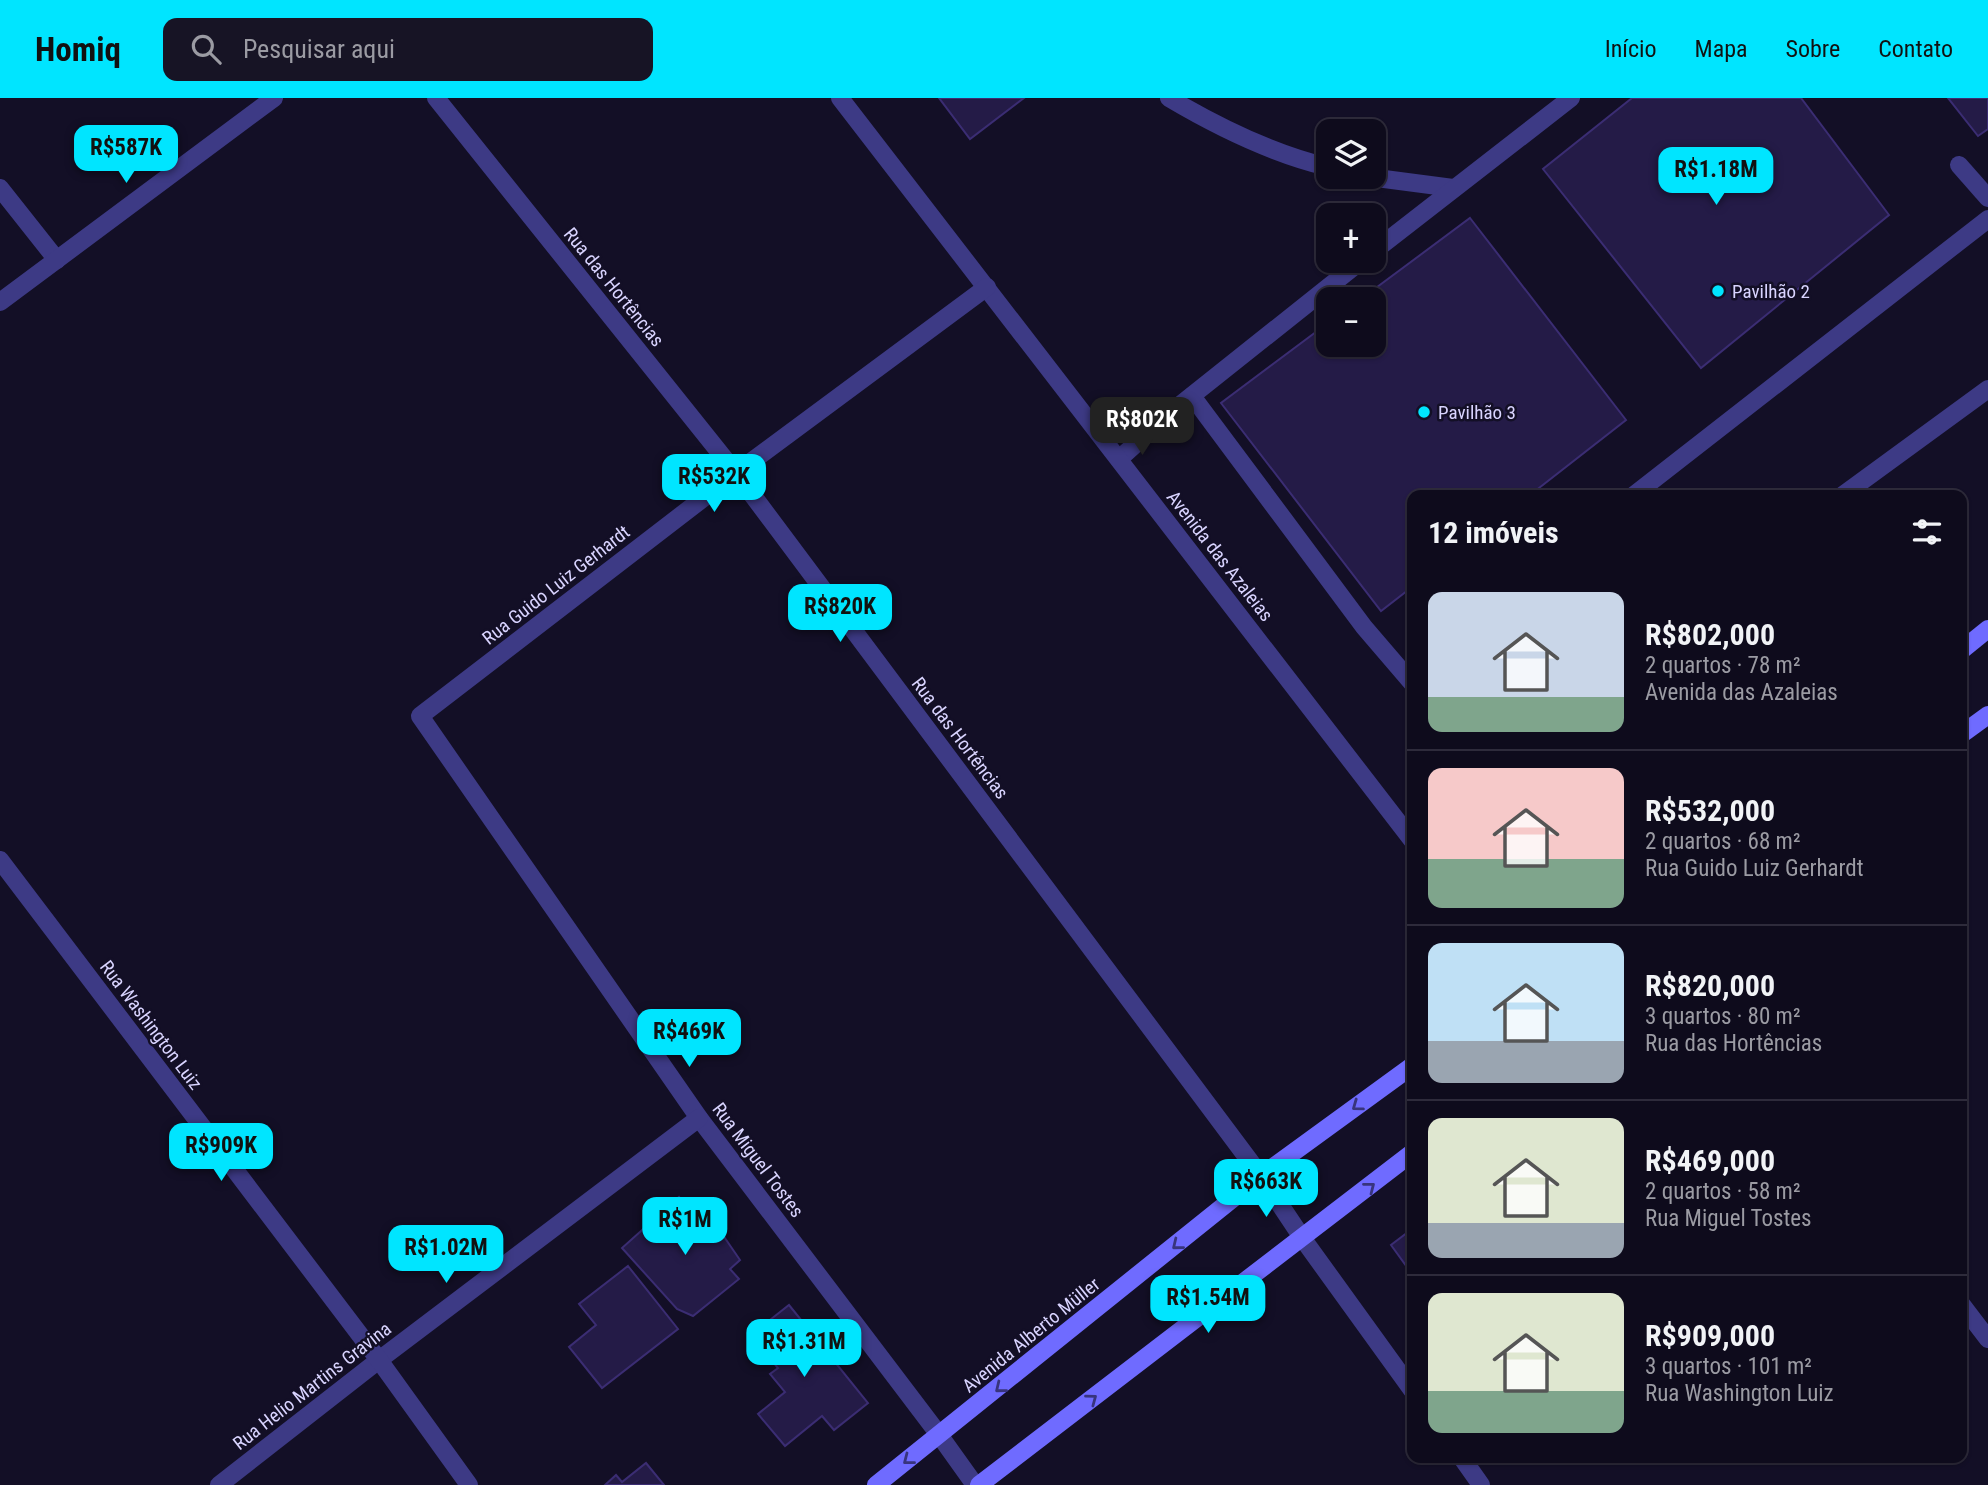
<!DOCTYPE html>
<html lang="pt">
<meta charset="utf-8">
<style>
:root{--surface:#0e0b1c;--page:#171425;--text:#f1f3f6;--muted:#9b9ba3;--line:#2e2b3b;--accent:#00e5ff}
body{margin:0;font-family:"Roboto Condensed",sans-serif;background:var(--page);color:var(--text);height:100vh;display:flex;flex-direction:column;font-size:26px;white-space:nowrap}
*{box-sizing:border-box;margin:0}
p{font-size:23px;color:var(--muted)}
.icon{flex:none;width:38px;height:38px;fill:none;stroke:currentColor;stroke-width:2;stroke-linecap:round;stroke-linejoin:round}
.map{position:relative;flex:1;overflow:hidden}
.side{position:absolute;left:1407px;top:392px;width:560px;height:973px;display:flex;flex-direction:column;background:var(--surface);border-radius:14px;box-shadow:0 2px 5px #0004,0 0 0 2px var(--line)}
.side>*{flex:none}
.tools{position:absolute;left:1316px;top:21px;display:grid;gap:14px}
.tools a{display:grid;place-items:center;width:70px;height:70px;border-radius:14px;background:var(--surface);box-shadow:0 2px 5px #0004,0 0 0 2px var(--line);font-size:35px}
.price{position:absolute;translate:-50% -60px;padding:0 16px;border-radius:14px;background:var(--accent);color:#111;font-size:23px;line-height:46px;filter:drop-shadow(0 2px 4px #0008)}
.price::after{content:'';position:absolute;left:50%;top:42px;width:21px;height:16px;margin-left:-10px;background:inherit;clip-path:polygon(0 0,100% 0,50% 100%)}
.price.active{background:#222;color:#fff}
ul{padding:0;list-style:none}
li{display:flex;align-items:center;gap:21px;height:175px;padding:0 21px}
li+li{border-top:2px solid var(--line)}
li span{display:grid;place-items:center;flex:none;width:196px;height:140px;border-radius:14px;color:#555}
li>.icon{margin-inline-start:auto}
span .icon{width:84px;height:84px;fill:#fffc;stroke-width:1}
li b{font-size:30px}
h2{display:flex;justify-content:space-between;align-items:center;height:84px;padding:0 21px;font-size:30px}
header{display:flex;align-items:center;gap:42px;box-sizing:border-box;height:98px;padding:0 35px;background:var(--accent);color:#111}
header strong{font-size:33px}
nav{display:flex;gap:38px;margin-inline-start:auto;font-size:24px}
.search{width:490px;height:63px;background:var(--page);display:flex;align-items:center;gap:18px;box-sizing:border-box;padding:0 24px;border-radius:14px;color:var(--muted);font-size:26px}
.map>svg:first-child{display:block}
.building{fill:#241b47;stroke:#3b2d73;stroke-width:2}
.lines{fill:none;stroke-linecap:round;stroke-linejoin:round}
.service{stroke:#3d3a85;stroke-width:18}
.minor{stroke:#3d3a85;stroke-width:18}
.tertiary{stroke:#3d3a85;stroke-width:18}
.secondary{stroke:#6f6bff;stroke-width:18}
.oneway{stroke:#38347d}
.poi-dot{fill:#00e5ff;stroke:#130f26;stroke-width:2.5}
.labels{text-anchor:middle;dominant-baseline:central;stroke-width:5;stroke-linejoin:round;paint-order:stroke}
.street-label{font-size:19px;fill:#d9d4ff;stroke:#130f26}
.poi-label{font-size:19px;fill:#d9d4ff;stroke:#130f26;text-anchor:start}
</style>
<header>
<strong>Homiq</strong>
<div class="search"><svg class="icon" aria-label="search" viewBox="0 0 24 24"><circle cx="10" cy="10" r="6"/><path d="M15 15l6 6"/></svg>Pesquisar aqui</div>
<nav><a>Início</a><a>Mapa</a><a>Sobre</a><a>Contato</a></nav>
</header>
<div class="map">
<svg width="1988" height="1387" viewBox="0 0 1988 1387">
<rect width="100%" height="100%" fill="#130f26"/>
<g class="building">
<polygon points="939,0 1024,0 970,41"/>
<polygon points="1632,0 1801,0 1889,117 1701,270 1543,71"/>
<polygon points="1948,0 1988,0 1988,31 1978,38"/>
<polygon points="1470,120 1626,322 1530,397 1412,397 1412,489 1381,513 1221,305 1328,225 1328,247 1374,247 1374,201 1361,201"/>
<polygon points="679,1099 698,1121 707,1114 740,1162 730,1171 739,1181 693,1218 677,1211 622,1150"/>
<polygon points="1412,1131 1412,1176 1391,1147"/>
<polygon points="628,1168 678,1231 602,1290 569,1249 596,1227 579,1206"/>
<polygon points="789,1207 868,1305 834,1332 822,1318 785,1348 758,1316 785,1294 770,1276 778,1270 751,1237"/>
<polygon points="646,1365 664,1387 605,1387 616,1377 622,1384"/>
</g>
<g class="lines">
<g class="service">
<path d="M 1169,0 C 1218,29 1273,56 1328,69"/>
<polyline points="1959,67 1988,100"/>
<polyline points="1369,79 1453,90"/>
<polyline points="1374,153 1571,0"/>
<polyline points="1192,298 1364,529 1412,585"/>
<polyline points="1119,361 1170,315 1361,163"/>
<polyline points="1634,397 1988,121"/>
<polyline points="1843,397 1988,291"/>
</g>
<g class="minor">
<polyline points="436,0 736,375 1261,1078 1303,1141 1412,1292"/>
<polyline points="840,0 1412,742"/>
<polyline points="0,90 57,162"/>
<polyline points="0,204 274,0"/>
<polyline points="940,1338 699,1020 420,618 736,375 987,189"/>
<polyline points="1462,1360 1481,1387"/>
<polyline points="219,1387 379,1262 699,1020"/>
</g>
<g class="tertiary">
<polyline points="0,762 379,1262 469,1387"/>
<polyline points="1962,1207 1988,1241"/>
<polyline points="940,1338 975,1387"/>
</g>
<g class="secondary">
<polyline points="1962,552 1988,531"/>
<polyline points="1962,636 1988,617"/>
<polyline points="876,1387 1261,1078 1412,968"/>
<polyline points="979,1387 1412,1055"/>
</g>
</g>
<defs><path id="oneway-chevron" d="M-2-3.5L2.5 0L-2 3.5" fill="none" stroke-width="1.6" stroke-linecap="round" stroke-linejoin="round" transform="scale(1.75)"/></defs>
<g class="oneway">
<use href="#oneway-chevron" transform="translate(1357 1008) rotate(144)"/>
<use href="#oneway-chevron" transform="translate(1370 1089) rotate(-38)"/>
<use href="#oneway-chevron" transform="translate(1177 1147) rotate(141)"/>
<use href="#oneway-chevron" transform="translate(1000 1290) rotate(141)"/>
<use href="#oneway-chevron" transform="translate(1092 1301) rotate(-37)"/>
<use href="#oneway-chevron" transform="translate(908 1362) rotate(142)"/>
</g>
<g class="poi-dot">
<circle cx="1718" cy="193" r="7"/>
<circle cx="1424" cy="314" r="7"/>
</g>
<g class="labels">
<g class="street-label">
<text transform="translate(614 189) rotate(51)">Rua das Hortências</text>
<text transform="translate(1220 458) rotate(52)">Avenida das Azaleias</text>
<text transform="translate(556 487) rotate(-38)">Rua Guido Luiz Gerhardt</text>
<text transform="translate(960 640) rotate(53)">Rua das Hortências</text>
<text transform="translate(151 927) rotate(53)">Rua Washington Luiz</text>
<text transform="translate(758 1062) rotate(53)">Rua Miguel Tostes</text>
<text transform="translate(1031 1237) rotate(-39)">Avenida Alberto Müller</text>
<text transform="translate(312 1288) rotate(-38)">Rua Helio Martins Gravina</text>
</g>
<g class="poi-label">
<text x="1732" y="193">Pavilhão 2</text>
<text x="1438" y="314">Pavilhão 3</text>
</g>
</g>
</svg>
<div class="tools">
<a><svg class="icon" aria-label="layers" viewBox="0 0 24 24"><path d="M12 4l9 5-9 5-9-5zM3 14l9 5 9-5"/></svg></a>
<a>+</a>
<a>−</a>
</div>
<b class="price" style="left:126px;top:87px">R$587K</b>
<b class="price" style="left:1716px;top:109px">R$1.18M</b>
<b class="price active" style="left:1142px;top:359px">R$802K</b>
<b class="price" style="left:714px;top:416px">R$532K</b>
<b class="price" style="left:840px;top:546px">R$820K</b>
<b class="price" style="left:689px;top:971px">R$469K</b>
<b class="price" style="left:221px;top:1085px">R$909K</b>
<b class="price" style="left:1266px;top:1121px">R$663K</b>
<b class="price" style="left:685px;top:1159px">R$1M</b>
<b class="price" style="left:446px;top:1187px">R$1.02M</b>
<b class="price" style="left:1208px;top:1237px">R$1.54M</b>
<b class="price" style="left:804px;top:1281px">R$1.31M</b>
<section class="side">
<h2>12 imóveis<svg class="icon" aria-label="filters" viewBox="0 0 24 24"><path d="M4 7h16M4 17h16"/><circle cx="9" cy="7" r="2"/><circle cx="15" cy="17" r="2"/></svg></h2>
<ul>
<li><span style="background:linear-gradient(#c9d6e8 75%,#7fa58c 0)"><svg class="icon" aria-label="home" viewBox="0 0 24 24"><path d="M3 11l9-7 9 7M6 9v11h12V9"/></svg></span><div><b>R$802,000</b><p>2 quartos · 78 m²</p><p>Avenida das Azaleias</p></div></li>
<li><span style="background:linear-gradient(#f6c9c9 65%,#7fa58c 0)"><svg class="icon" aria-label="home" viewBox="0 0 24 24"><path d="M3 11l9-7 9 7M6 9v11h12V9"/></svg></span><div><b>R$532,000</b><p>2 quartos · 68 m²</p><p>Rua Guido Luiz Gerhardt</p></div></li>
<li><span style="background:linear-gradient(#bfe0f5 70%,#9aa5b1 0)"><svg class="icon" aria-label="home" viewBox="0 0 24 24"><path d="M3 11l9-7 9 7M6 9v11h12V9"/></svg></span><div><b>R$820,000</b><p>3 quartos · 80 m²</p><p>Rua das Hortências</p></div></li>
<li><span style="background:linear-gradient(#dfe7d0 75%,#9aa5b1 0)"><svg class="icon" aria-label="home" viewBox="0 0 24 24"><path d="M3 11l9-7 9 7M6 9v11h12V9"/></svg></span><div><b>R$469,000</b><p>2 quartos · 58 m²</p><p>Rua Miguel Tostes</p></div></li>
<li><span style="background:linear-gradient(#dfe7d0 70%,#7fa58c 0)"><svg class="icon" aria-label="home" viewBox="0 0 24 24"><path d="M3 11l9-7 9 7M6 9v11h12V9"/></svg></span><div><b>R$909,000</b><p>3 quartos · 101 m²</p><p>Rua Washington Luiz</p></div></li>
</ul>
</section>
</div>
